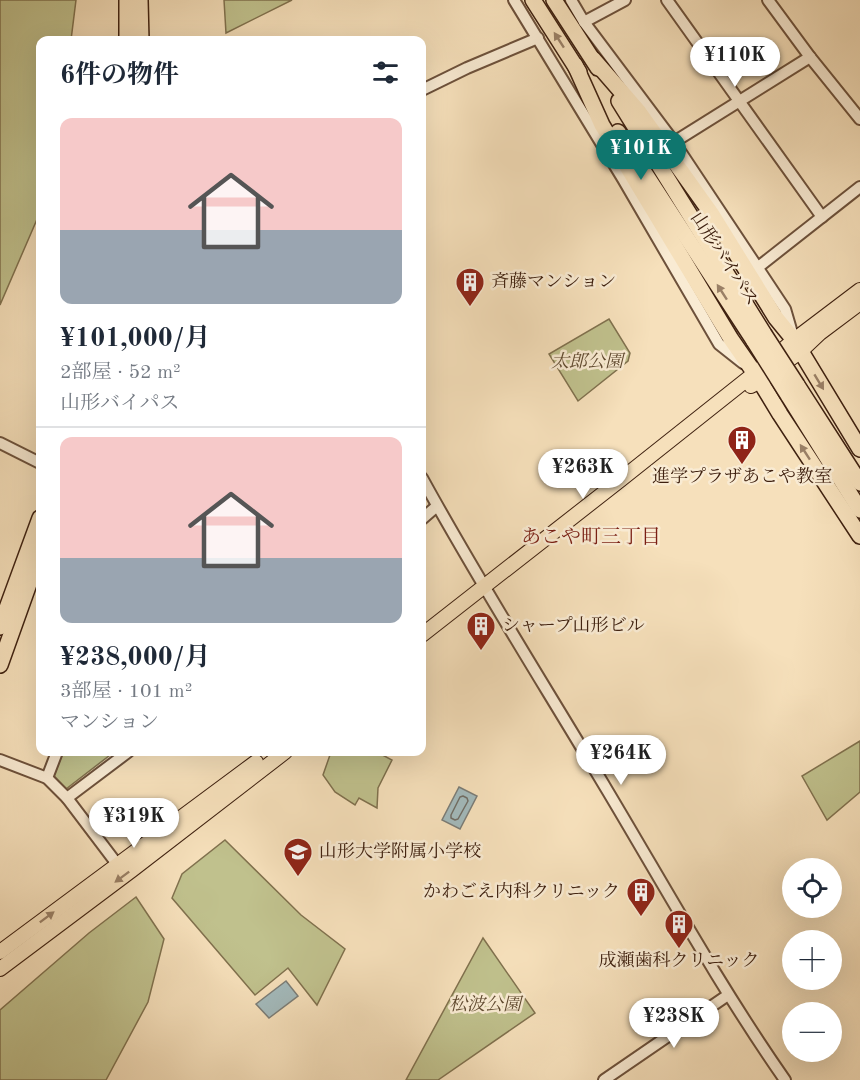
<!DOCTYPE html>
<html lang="ja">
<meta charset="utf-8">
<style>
:root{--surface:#fff;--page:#f6f6f7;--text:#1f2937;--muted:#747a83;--line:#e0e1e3;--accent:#0f766e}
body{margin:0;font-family:"Old Standard TT","Noto Serif JP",serif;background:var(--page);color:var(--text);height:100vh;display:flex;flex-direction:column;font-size:22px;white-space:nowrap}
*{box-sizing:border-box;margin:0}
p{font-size:20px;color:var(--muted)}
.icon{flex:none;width:33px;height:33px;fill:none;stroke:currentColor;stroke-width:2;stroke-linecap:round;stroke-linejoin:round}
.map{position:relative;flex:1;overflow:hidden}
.side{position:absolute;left:36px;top:36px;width:390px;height:720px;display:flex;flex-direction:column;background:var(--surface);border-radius:12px;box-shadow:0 6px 24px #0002}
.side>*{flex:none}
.fabs{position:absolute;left:782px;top:858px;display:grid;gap:12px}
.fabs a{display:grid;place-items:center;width:60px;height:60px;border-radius:50%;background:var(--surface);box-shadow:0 6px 24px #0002;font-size:30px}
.price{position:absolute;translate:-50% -51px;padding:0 14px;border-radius:21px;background:#fff;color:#222;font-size:20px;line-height:39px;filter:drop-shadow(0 2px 3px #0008)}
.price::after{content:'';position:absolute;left:50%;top:36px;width:18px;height:14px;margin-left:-9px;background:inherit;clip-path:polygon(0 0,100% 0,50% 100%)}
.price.selected{background:var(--accent);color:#fff}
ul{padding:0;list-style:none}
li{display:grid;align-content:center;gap:12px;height:318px;padding:0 24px}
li+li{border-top:2px solid var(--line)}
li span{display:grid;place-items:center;height:186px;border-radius:12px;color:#555}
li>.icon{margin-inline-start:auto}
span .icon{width:108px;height:108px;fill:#fffc;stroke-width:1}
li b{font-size:26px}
h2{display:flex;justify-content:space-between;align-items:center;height:72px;padding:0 24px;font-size:26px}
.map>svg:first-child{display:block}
.green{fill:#c0c18d;stroke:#80714e;stroke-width:1.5}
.water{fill:#a3babc;stroke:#7b7d77;stroke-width:1.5}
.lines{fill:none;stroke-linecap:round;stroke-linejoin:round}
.shore{stroke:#716e66;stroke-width:1.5}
.minor-casing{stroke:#6d513b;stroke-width:14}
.major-casing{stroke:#3f2110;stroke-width:16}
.highway-casing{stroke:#3f2110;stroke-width:18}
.minor{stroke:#f9ebd3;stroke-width:10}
.major{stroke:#f6e0bb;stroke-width:14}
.highway{stroke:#f6e0bb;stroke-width:15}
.highway-bridge-casing{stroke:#3f2110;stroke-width:18;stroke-linecap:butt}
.highway-bridge{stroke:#f6e0bb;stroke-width:15}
.oneway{fill:#9a8066}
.labels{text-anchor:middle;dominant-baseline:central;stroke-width:5;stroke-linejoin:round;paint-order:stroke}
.street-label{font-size:18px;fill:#3f2110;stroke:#f9ebd3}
.poi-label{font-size:18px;fill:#3f2110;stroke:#f9ebd3;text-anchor:start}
.park-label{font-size:18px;font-style:italic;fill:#5f492f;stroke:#f9ebd3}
.neighbourhood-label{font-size:20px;fill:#7a1f14;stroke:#f9ebd3}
</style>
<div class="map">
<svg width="860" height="1080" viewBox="0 0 860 1080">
<rect width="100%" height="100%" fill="#f6e0bb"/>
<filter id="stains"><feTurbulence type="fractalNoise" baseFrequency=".00333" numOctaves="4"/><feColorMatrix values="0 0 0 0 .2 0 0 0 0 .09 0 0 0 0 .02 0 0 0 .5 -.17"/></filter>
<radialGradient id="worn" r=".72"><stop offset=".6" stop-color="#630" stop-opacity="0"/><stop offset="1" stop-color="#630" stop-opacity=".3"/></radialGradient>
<g class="green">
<polygon points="0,0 76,0 71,40 40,40 40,207 38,217 0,305"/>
<polygon points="224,0 292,0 226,33"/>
<polygon points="609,319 630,353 628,361 578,401 549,354"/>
<polygon points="860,741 860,792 827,820 802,776"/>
<polygon points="63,752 114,752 66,789 54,776"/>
<polygon points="331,752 377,752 392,760 378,788 377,808 359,798 355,805 335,792 323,775"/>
<polygon points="225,840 301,915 345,949 317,1005 288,968 255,995 172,898 182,874"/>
<polygon points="136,897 164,939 148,1002 106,1080 0,1080 0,1010 89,933"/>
<polygon points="483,938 535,1013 438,1080 406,1080"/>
</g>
<g class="water">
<polygon points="459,787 477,796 460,829 442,820"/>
<polygon points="286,981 298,996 269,1018 256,1004"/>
</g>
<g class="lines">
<polygon class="shore" points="463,796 467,798 468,801 458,819 455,820 451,818 451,815 460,797"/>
<g class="minor-casing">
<g id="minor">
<polyline points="514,0 623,179 719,344 743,363"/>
<polyline points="571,0 584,22 674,142 785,309 792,333"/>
<polyline points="667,0 822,217"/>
<polyline points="768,0 810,57 860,119"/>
<polyline points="584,22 625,0"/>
<polyline points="422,90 467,68 538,38"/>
<polyline points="674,142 810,57"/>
<polyline points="757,268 860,187"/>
<polyline points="0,443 40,463"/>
<path d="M 422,478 C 480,584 545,686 607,790 C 665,887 720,987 785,1080"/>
<polyline points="422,519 437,506"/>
<polyline points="0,760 47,778 67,798 117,864"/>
<polyline points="47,778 57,752"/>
<polyline points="67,798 128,752"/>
<polyline points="604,1080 728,995"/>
</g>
</g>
<g class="major-casing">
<g id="major">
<polyline points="751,386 760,381 801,351 820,333 860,303"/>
<polyline points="422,635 619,481 755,373 794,340 860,290"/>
<polyline points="0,952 256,762"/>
<polyline points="0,969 132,870 285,752"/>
</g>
</g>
<g class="highway-casing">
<g id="highway">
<polyline points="140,0 141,40"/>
<polyline points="533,0 579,72"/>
<polyline points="554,0 598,68"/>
<polyline points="127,40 127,0"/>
<polyline points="593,59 639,112 711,213 776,318 794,340 860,449"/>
<polyline points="575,65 602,125 731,339 760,381 780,414 860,536"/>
<polyline points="619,101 764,334"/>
<polyline points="618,132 754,341"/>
<polyline points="797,385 860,483"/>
<polyline points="788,395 860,510"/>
<polyline points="0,627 40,518"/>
<polyline points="0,665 40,553"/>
</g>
</g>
<use href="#minor" class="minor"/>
<use href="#major" class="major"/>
<use href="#highway" class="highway"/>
<g class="highway-bridge-casing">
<g id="highway-bridge">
<polyline points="764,334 797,385"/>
<polyline points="754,341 788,395"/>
</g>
</g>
<use href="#highway-bridge" class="highway-bridge"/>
</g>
<defs><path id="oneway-solid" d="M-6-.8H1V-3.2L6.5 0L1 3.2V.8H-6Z" transform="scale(1.5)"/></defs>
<g class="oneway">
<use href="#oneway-solid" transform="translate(559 40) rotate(-123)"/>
<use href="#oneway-solid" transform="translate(722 292) rotate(-123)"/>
<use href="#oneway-solid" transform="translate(819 382) rotate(59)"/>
<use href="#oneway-solid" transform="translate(805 452) rotate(-123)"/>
<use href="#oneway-solid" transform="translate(122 877) rotate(143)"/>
<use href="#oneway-solid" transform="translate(47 917) rotate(-37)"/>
</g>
<defs>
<g id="building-pin" transform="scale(1.5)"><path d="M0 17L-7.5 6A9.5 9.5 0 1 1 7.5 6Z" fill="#8f2418" stroke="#f9ebd3"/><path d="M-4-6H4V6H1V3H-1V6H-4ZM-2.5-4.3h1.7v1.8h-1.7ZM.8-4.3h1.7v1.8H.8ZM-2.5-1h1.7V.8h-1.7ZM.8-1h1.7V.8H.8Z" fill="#fff"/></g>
<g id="school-pin" transform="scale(1.5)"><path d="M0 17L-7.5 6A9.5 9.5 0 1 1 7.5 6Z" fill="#8f2418" stroke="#f9ebd3"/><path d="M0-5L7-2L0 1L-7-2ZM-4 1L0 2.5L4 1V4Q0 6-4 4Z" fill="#fff"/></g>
</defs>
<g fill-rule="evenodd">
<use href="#building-pin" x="470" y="282"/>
<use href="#building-pin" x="742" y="440"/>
<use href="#building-pin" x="481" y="626"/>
<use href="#school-pin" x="298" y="852"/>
<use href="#building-pin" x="641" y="892"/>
<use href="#building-pin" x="679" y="924"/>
</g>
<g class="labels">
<g class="street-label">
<text transform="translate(724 259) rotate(57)">山形バイパス</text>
</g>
<g class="poi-label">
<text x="491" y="282">斉藤マンション</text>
<text x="742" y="477" text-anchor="middle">進学プラザあこや教室</text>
<text x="502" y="626">シャープ山形ビル</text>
<text x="319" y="852">山形大学附属小学校</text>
<text x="620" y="892" text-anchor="end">かわごえ内科クリニック</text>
<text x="679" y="961" text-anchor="middle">成瀬歯科クリニック</text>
</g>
<g class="park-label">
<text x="587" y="362">太郎公園</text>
<text x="485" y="1005">松波公園</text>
</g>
<g class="neighbourhood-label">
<text x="591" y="538">あこや町三丁目</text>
</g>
</g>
<rect width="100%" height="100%" filter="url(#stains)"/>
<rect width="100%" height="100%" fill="url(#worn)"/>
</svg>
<div class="fabs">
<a><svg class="icon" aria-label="locate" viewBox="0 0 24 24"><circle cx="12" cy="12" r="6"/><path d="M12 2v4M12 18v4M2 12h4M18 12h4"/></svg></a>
<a>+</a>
<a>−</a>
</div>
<b class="price" style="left:735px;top:88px">¥110K</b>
<b class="price selected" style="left:641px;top:181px">¥101K</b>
<b class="price" style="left:583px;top:500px">¥263K</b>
<b class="price" style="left:621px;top:786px">¥264K</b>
<b class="price" style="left:134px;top:849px">¥319K</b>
<b class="price" style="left:674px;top:1049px">¥238K</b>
<section class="side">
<h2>6件の物件<svg class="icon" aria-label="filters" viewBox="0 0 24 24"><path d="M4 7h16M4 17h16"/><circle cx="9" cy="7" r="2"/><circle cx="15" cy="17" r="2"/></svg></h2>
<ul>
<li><span style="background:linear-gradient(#f6c9c9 60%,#9aa5b1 0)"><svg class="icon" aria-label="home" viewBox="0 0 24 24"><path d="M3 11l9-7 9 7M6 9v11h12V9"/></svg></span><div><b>¥101,000/月</b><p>2部屋 · 52 m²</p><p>山形バイパス</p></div></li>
<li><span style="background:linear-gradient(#f6c9c9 65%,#9aa5b1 0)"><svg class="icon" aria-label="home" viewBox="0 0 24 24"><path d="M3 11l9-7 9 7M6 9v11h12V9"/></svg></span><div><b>¥238,000/月</b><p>3部屋 · 101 m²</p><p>マンション</p></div></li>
</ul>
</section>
</div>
